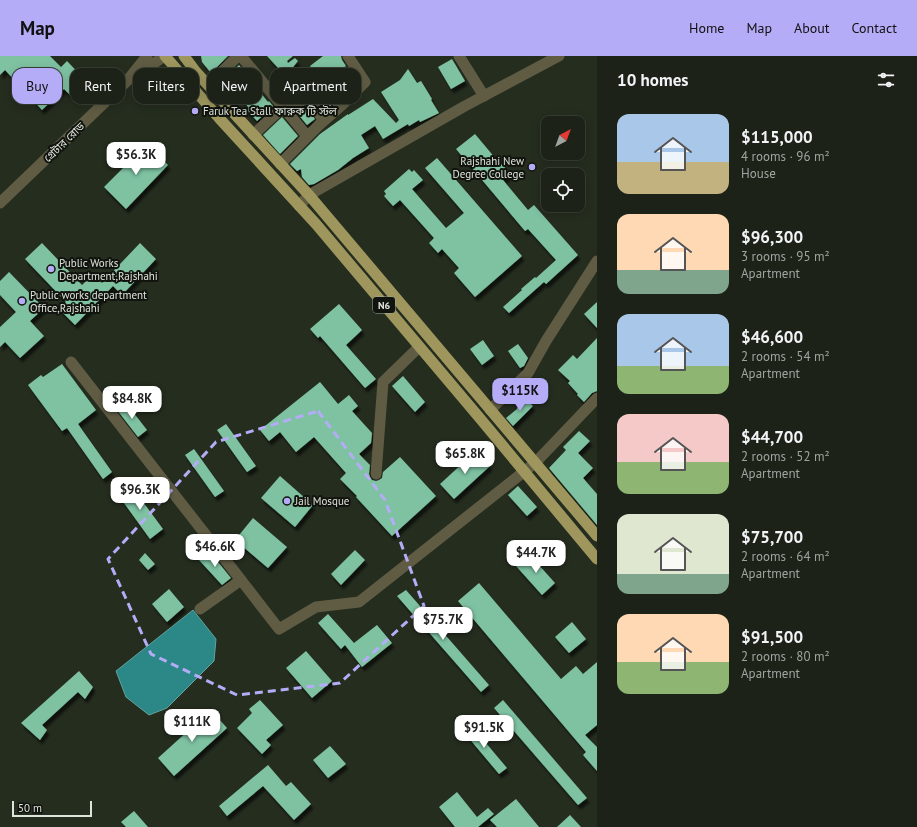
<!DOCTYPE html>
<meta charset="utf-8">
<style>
:root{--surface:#1c2217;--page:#292f24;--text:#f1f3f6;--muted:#a0a4a1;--line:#3a3f36;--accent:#b5acf8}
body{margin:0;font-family:"PT Sans","Noto Sans Bengali",sans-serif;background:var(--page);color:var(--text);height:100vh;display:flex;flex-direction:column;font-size:15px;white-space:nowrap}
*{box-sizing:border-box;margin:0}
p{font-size:13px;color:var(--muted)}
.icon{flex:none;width:22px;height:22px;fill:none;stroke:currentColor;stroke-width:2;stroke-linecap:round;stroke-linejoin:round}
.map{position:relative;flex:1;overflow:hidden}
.panel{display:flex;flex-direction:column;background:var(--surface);width:320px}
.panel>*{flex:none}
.guide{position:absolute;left:12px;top:12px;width:380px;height:36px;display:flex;gap:8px}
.needle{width:26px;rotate:41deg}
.controls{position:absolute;left:541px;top:60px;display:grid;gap:8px}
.controls a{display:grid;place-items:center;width:44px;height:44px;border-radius:8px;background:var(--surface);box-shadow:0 2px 10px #0003,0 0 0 1px var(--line);font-size:20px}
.scale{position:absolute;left:12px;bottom:10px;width:80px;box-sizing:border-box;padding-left:4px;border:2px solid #dee4db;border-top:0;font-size:11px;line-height:14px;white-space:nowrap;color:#dee4db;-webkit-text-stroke:3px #11140e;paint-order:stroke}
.price{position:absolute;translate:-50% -34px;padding:0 9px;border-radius:8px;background:#fff;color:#222;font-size:13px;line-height:26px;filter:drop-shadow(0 1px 2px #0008)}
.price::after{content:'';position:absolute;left:50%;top:24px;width:12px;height:9px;margin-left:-6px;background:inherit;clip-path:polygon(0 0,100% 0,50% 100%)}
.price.on{background:var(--accent);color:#111}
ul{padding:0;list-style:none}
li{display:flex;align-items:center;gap:12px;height:100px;padding:0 20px}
li span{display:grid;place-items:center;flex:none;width:112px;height:80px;border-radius:12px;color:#555}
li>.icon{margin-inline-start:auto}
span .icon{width:48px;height:48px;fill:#fffc;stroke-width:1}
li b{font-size:17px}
h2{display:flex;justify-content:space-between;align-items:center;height:48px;padding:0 20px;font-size:17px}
.pill{padding:0 14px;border-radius:12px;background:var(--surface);box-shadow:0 2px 10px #0003,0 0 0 1px var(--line);font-size:14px;line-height:36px}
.pill.on{background:var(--accent);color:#111}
header{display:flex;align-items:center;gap:24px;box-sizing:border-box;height:56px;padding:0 20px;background:var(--accent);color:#111}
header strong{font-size:19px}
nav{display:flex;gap:22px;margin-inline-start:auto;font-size:14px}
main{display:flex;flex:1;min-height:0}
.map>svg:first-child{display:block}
.water{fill:#2c8787;stroke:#61a3a0}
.building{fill:#7ec2a2;filter:url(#shadow)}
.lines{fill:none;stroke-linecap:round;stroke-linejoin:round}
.minor{stroke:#605c44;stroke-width:11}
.tertiary{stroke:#605c44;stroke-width:11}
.trunk{stroke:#9e965d;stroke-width:11}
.marked{fill:none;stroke:#b5acf8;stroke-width:3;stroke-dasharray:8 5;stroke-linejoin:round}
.poi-dot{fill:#b5acf8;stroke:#11140e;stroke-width:1.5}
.labels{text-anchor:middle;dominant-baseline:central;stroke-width:4;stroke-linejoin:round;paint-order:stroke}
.shield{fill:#11140e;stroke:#a0a69e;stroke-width:1}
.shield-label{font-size:10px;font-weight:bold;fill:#dee4db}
.poi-label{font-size:11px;fill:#dee4db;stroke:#11140e;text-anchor:start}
.street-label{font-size:11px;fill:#dee4db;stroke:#11140e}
</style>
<header>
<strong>Map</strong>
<nav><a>Home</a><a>Map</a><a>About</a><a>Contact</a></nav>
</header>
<main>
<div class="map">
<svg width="597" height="771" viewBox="0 0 597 771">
<defs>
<filter id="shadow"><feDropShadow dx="2.5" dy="4.5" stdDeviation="1" flood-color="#0009"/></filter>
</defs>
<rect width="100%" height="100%" fill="#252d1f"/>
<polygon class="water" points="193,554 216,583 214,605 167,652 149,659 126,641 116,615"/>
<g class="building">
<polygon points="0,0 50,0 61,11 67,5 88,27 73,42 64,33 42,54 5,14 0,19"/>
<polygon points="201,0 228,0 211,17 202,6"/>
<polygon points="267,0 293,0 287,5 288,7 295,2 298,5 285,21 300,37 288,46 279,35 283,32 273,21 280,14"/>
<polygon points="323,0 341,0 342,4 346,10 343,12 355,24 333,44 335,46 325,54 314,40 328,34 310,10"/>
<polygon points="452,3 465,25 451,33 438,11"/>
<polygon points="239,9 257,30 256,31 268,46 269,45 273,50 257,65 247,54 249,52 224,23"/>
<polygon points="408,13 417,27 421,25 432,43 431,44 439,57 420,66 419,64 409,70 408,68 383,83 375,70 361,79 369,92 353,102 338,114 314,128 309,129 302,121 301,113 297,115 290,108 320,78 348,58 348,59 373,43 396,67 399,64 381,36 400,24"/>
<polygon points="305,51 315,63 307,69 297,57"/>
<polygon points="282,61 298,80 280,98 263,79"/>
<polygon points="475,78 501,109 502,108 510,118 503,124 528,154 534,149 578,199 546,228 544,226 509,257 503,251 522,234 521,233 535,221 536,222 556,204 528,173 525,175 456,93"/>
<polygon points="147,88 168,109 126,153 104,131"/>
<polygon points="437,102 522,200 475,241 454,217 459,212 442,193 438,197 429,187 434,182 400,144 393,150 384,140 386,138 384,135 409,113 412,116 414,114 423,124 412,133 446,172 464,157 425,112"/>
<polygon points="42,187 82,229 93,218 102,227 140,187 156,203 122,239 113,230 75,269 59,253 66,246 25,203"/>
<polygon points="9,216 44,252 30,265 44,280 20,302 5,286 0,291 0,271 16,256 0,239 0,225"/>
<polygon points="597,246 597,272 584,258"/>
<polygon points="339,248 362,274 346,289 376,323 365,332 320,280 318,282 310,273"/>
<polygon points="597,282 597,335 592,337 584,346 577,339 578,338 568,327 570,325 558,314 573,299 577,303"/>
<polygon points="483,284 494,300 482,309 470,293"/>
<polygon points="518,288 528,302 524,310 520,312 508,295"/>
<polygon points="62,308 96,354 78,368 112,416 103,423 67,372 62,375 28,329 41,319 43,321"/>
<polygon points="403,320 425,346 415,356 392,330"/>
<polygon points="320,326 338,348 349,339 358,350 352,355 372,377 371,387 359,398 370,409 369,418 370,421 372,424 376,425 379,424 382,422 383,416 400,401 436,440 392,480 356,441 357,440 340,423 346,417 314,381 296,396 280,376 269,385 260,374"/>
<polygon points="526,343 533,350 513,370 506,362 517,353 517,352"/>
<polygon points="126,347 147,374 138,381 117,354"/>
<polygon points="226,368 256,410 247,416 217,374"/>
<polygon points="579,375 590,385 578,397 593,412 583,422 597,438 597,469 549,412 566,394 563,391"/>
<polygon points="194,393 224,435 215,441 185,399"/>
<polygon points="476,395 490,410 454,443 440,428"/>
<polygon points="280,420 313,449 295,471 261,442"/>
<polygon points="129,427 163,473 150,483 116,436"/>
<polygon points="518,430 537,451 527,460 508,439"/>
<polygon points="253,462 287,491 268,512 235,484"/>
<polygon points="355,494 365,504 341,529 331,518"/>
<polygon points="209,495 231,522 222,529 199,504"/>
<polygon points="145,497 155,508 148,514 139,504"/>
<polygon points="529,498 555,527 542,539 516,510"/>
<polygon points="479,527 561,623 576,610 583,618 597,606 597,669 585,679 597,691 597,715 583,699 586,696 458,545"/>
<polygon points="169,533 184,551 167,566 152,548"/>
<polygon points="406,534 489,629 481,636 397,540"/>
<polygon points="328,558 354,587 377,569 392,587 362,611 345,589 341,593 318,567"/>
<polygon points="572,566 586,583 569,597 555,581"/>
<polygon points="306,595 332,625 312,642 286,612"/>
<polygon points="79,615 93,631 85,643 78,636 42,669 47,674 40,684 21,667"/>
<polygon points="260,644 283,669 266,684 271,689 262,698 237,672 252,657 249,653"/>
<polygon points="503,644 587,742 578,749 494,652"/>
<polygon points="211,654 227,672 174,720 158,702"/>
<polygon points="470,668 507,712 499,718 462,674"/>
<polygon points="330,690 346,708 328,722 313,704"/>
<polygon points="268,709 286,730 291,726 311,748 294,764 263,730 227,760 219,750"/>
<polygon points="457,736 477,761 488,752 494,758 478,771 455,771 439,751"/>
<polygon points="516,743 539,771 497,771 490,764"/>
<polygon points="134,755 148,771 126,771 121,766"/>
<polygon points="570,759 581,771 557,771"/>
</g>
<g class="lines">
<g class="minor">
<polyline points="241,0 307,80"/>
<polyline points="459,0 484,40"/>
<polyline points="208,29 238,0"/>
<polyline points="287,56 306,41 324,64"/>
<polyline points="253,79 283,51"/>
<polyline points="280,108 319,69 343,48 365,26 348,0"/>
<polyline points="299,150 309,139 465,50 559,0"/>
<polyline points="71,306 241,524"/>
<polyline points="490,354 528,317 546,285 597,205"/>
<polyline points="376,418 383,326 419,291"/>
<polyline points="200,553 241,524 279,573 316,551 359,546 535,407 597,342"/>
</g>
<g class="tertiary">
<polyline points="136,19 165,0"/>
<polyline points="0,147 127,25 147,0"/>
</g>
<g class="trunk">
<polyline points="165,0 219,62 316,168 478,360 597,503"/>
<polyline points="184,0 196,16 309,139 597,480"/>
</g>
</g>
<path class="marked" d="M 318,355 L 385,444 L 424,550 L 340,627 L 237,639 L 151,598 L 108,503 L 216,386 Z"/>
<g class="poi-dot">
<circle cx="195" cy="55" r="4"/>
<circle cx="532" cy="111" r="4"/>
<circle cx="51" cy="213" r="4"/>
<circle cx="22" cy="245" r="4"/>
<circle cx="287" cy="445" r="4"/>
</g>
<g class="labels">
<rect class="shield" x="373" y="241" width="22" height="16" rx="3"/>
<g class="shield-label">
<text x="384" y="249">N6</text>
</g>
<g class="poi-label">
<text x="203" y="55">Faruk Tea Stall ফারুক টি স্টল</text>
<text x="524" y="105" text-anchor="end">Rajshahi New<tspan x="524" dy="13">Degree College</tspan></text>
<text x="59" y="207">Public Works<tspan x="59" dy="13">Department,Rajshahi</tspan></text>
<text x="30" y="239">Public works department<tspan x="30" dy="13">Office,Rajshahi</tspan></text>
<text x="295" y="445">Jail Mosque</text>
</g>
<g class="street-label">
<text transform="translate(64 86) rotate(-44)">গ্রেটার রোড</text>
</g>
</g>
</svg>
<div class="controls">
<a><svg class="needle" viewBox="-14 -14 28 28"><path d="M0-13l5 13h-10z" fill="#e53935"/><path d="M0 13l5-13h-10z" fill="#a0a4a1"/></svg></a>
<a><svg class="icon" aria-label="locate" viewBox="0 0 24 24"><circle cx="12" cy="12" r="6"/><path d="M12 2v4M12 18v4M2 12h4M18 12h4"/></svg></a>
</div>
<div class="scale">50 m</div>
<b class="price" style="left:136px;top:120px">$56.3K</b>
<b class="price on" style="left:520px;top:356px">$115K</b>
<b class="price" style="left:132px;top:364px">$84.8K</b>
<b class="price" style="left:465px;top:419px">$65.8K</b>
<b class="price" style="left:140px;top:455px">$96.3K</b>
<b class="price" style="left:215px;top:512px">$46.6K</b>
<b class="price" style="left:536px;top:518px">$44.7K</b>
<b class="price" style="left:443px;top:585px">$75.7K</b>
<b class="price" style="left:192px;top:687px">$111K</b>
<b class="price" style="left:484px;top:693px">$91.5K</b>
<div class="guide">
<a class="pill on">Buy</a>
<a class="pill">Rent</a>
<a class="pill">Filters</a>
<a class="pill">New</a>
<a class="pill">Apartment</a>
</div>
</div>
<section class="panel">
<h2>10 homes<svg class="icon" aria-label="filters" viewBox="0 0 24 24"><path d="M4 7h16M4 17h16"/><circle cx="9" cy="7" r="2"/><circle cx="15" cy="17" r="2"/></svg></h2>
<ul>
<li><span style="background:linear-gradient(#a9c7e8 60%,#c2b280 0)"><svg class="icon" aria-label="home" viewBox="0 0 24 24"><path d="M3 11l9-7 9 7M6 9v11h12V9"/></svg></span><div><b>$115,000</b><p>4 rooms · 96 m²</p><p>House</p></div></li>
<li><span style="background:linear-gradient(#ffd9b3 70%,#7fa58c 0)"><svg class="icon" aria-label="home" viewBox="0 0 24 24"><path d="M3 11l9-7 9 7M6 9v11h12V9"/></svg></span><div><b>$96,300</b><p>3 rooms · 95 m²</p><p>Apartment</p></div></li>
<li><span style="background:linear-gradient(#a9c7e8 65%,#8fb573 0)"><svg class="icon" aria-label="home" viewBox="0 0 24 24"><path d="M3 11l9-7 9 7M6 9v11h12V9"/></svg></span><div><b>$46,600</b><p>2 rooms · 54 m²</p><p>Apartment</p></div></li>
<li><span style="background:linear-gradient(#f6c9c9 60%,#8fb573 0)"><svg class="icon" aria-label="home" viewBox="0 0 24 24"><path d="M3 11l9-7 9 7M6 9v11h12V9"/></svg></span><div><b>$44,700</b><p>2 rooms · 52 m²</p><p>Apartment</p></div></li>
<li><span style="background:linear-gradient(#dfe7d0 75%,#7fa58c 0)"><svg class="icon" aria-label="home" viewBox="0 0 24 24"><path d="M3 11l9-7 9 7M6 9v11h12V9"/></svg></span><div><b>$75,700</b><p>2 rooms · 64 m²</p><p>Apartment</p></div></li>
<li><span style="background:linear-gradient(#ffd9b3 60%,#8fb573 0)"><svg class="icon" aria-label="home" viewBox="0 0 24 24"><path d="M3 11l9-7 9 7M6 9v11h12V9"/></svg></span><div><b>$91,500</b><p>2 rooms · 80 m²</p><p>Apartment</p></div></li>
</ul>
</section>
</main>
